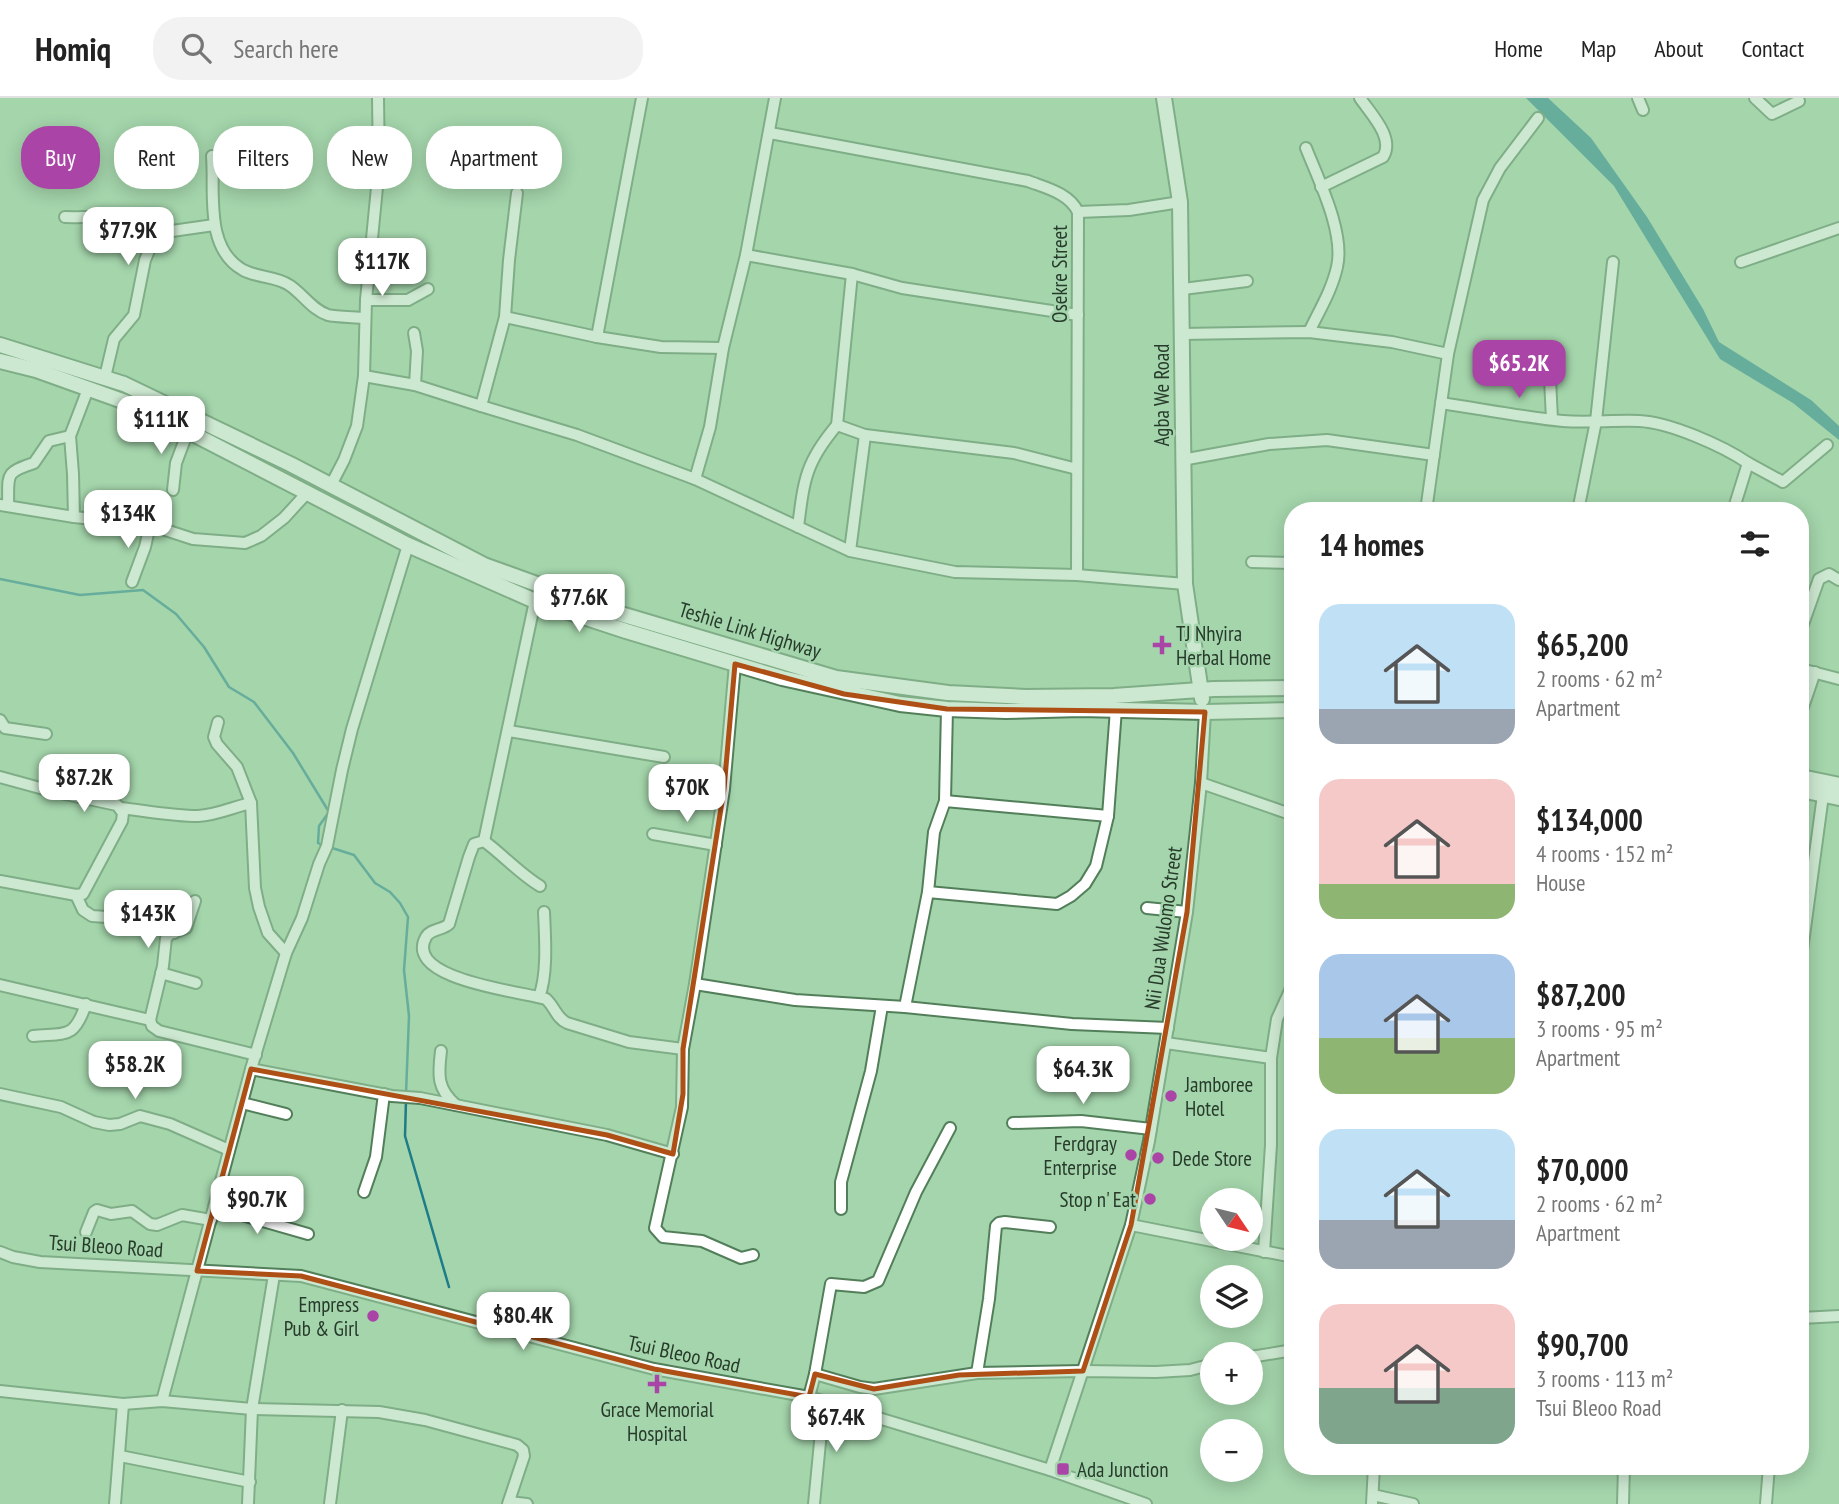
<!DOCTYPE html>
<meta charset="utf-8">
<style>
:root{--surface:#fff;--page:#f2f2f2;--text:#222;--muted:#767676;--line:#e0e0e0;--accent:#ab44a7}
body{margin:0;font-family:"PT Sans Narrow",sans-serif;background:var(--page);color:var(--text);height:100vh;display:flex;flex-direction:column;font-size:26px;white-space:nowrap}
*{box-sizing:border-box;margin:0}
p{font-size:23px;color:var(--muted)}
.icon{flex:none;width:38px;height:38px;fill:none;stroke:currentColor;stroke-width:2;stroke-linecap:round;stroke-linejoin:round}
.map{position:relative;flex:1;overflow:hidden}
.drawer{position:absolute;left:1284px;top:404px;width:525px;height:973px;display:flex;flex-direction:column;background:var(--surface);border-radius:28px;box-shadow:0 4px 18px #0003}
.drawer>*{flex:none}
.hud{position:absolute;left:21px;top:28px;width:665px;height:63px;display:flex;gap:14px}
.needle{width:46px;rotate:125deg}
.fabs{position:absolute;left:1200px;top:1090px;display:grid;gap:14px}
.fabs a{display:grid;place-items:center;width:63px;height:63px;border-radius:50%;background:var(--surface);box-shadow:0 4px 18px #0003;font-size:35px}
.price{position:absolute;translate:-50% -60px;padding:0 16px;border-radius:14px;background:#fff;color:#222;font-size:23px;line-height:46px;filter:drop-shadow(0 2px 4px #0008)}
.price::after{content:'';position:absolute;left:50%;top:42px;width:21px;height:16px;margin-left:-10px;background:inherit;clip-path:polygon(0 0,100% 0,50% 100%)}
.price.current{background:var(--accent);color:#fff}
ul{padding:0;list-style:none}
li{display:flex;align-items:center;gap:21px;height:175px;padding:0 35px}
li span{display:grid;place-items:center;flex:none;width:196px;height:140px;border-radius:21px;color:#555}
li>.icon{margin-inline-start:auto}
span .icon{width:84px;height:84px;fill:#fffc;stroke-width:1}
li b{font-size:30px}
h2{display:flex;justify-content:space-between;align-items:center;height:84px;padding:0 35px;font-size:30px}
.chip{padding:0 24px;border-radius:28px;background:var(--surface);box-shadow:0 4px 18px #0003;font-size:24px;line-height:63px}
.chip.current{background:var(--accent);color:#fff}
header{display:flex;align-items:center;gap:42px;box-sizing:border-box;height:98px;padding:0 35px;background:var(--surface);border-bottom:2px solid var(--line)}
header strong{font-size:33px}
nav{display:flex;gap:38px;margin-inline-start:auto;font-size:24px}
.search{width:490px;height:63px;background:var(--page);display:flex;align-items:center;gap:18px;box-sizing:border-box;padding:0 24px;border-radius:28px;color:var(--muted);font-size:26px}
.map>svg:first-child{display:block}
.water{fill:#1e7c89}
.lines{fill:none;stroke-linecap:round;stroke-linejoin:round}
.stream{stroke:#1e7c89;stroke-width:2.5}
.minor-casing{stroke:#527f5a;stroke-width:14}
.major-casing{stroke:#527f5a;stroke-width:18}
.minor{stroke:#fff;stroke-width:10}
.major{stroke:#fff;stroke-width:14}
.marked{fill:none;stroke:#ae5015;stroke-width:5;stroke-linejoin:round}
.poi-dot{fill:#ab44a7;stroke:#a4d5ac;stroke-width:2.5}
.labels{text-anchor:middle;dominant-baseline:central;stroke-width:5;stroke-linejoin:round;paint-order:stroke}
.street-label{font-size:21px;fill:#283b2b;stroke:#a4d5ac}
.poi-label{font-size:21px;fill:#283b2b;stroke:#a4d5ac;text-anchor:start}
</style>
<header>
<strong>Homiq</strong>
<div class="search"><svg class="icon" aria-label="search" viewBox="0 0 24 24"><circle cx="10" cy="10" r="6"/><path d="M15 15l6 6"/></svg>Search here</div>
<nav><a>Home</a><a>Map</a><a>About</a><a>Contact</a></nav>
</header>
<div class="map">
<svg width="1839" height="1406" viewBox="0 0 1839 1406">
<rect width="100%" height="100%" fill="#a4d5ac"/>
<polygon class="water" points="1526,0 1548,0 1591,40 1647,119 1703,211 1719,244 1811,302 1839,328 1839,342 1793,305 1720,261 1614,88"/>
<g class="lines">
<g class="stream">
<polyline points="0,481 80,497 143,492 176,516 204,549 229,589 254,604 293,655 329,714 319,728 318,745 322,747"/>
<polyline points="329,749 354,757 375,785 390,794 400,805 408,819 404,872 409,918 406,996"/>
<polyline points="406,1002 405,1038 449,1189"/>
</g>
<g class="minor-casing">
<g id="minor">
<polyline points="775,0 746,157 723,250 710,329 695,381 850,453 955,474 1077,477 1185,486"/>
<polyline points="1638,0 1643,12"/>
<polyline points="1755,0 1772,16 1799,3"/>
<path d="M 770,35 L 1028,83 C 1046,90 1069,95 1078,114 L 1077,477"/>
<path d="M 1306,50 C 1319,83 1345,135 1337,169 C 1332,192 1319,213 1309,234"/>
<path d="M 212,58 C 215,94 204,150 243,172 C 258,180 276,178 289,187 C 302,195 312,212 328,217 C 335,219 355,219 365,220"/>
<path d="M 1321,89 L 1383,59 C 1395,40 1371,16 1360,0"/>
<polyline points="1078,114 1129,112 1180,104"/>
<path d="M 65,119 C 92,120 146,115 165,134"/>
<polyline points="746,157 852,176 902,190 1078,217"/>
<polyline points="1741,164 1839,130"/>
<polyline points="852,176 837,327 865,337 1014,355 1077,371"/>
<polyline points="1183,191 1247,183"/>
<polyline points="366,202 408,202 428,191"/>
<polyline points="505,219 509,162 517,95"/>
<polyline points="414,235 417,253 415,287"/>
<polyline points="1181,236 1309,234 1392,244 1448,256"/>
<polyline points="597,239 642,0"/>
<polyline points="364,278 415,287 481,308 505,219 597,239 661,249 723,250"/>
<polyline points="105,279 114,241 134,217 145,162 153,143 165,134 214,127"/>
<polyline points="1550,281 1552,321"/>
<path d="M 1441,305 C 1482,311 1522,319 1563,323 C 1588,325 1614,322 1639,323 C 1669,324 1723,348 1748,365 L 1733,413"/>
<polyline points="481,308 577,337 695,381"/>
<polyline points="1182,362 1269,346 1327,342 1434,357"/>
<polyline points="1748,365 1783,384 1827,347"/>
<polyline points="331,387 344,362 357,328 364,278 366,202 379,69 378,0"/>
<polyline points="173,392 176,365 188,333"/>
<polyline points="0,407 74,419 150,427 193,441 245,445 261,438 284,420 306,396"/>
<path d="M 8,408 C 9,377 3,375 34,365 L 49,343 L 70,338"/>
<polyline points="1426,413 1448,256 1483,102 1500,70 1538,20"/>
<polyline points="1578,413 1596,323 1613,164"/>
<polyline points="74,419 73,376 70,338 88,291"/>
<path d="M 798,429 C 804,382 805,365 837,327"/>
<polyline points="850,453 865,337"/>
<polyline points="1252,464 1293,465"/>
<polyline points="132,484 145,449 150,427"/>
<path d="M 535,503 L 484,743 L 474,746 L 469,759 L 449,826 C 443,832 430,831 426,839 C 402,882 525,894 546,901 C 555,909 556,920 567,925 L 629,944 L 683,951"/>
<polyline points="1801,532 1819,481 1829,476 1839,482"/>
<polyline points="735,566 724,691 695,886 683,951 682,1009 655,1130 663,1139 702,1143 741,1160 753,1157"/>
<polyline points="1801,571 1839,581"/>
<polyline points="1801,615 1815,574"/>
<polyline points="0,622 5,630 46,636"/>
<polyline points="218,624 214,639 217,646 237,669 251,705 255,790 259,809 268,835 286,855"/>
<polyline points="509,633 664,659"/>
<polyline points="0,679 51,693 117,707 123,715 122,723 83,796 76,797 0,783"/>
<polyline points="1201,685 1293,717"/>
<polyline points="945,703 1108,718"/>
<path d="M 121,710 C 147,713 173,718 198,718 C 217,717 233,709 251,705"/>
<polyline points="653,736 716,747"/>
<path d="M 484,743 C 503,757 520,776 540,788"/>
<polyline points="928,794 934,734 945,703 947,611"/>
<polyline points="76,797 83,812 92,818 166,823 174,835"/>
<polyline points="1147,810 1187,814"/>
<polyline points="1801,860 1823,697"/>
<polyline points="161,875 196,885"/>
<polyline points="695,886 795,902 905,909 1072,926 1168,930"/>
<polyline points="0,887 150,922 152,928 159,933 256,957"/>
<path d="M 539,899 C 548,876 545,838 544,814"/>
<polyline points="905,909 928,794 1057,806 1071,798 1085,786 1096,768 1108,718 1116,611"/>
<polyline points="150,922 163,868 166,840 170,836 186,830 195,803"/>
<path d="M 33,938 C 67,935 74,941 86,906"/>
<polyline points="1166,945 1271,960 1277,921 1293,886"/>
<path d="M 441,953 C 438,977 437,991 456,1007"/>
<polyline points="251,971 392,998 420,1000 607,1037 673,1056"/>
<polyline points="0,996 61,1009 94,1024 109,1027 120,1026 140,1018 170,1026 229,1052"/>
<polyline points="242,1005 286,1016"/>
<polyline points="1013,1025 1081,1023 1151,1031"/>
<polyline points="364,1094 376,1059 384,996"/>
<polyline points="214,1109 308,1136"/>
<polyline points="841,1111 841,1084 871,973 882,908"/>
<polyline points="1131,1127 1293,1159"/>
<polyline points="86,1134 94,1114 97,1112 111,1116 132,1113 150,1126 157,1127 182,1117 211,1122"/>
<polyline points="0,1154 13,1159 40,1164 301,1178 654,1271 809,1299 1050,1372 1146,1406"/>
<polyline points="1264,1154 1271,1047 1271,960"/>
<polyline points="1801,1220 1839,1218"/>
<polyline points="1251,1259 1293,1252"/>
<polyline points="977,1275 989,1201 996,1128 999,1125 1005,1124 1050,1129"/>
<polyline points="815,1276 860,1289 874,1291 977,1275 1083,1273 1156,1274 1190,1272 1213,1266"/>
<polyline points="0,1293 123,1306 162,1303 252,1311 379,1314 425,1322 517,1347 523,1352 524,1358 508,1406"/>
<polyline points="809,1299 815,1276 831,1186 864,1189 878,1183 916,1094 950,1030"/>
<polyline points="162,1303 251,971 286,855 302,820 319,766 327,748 342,672 352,631 408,447"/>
<polyline points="120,1358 250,1384"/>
<polyline points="1050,1372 1131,1127 1149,1043 1187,814 1201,685 1205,614"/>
<polyline points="1373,1397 1413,1406"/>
<polyline points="509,1404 527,1406"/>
<polyline points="115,1406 123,1306"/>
<polyline points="248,1406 252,1311 274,1177"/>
<polyline points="330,1406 342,1312"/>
<polyline points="814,1406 824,1303"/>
<polyline points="1372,1406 1374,1368"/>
<polyline points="1623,1406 1624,1368"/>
<polyline points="1766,1406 1769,1368"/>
</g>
</g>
<g class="major-casing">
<g id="major">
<polyline points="1164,0 1180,104 1185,486 1202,601"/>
<polyline points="0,247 124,286 290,366 484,467 614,514 836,580 948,595 1026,599 1114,598 1214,591 1293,590"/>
<polyline points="0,263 36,272 145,311 408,447 535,503 626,533 782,580 900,606 947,611 1006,613 1081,611 1205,614 1293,612"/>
<polyline points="1801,679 1839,687"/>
<polyline points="1801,692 1839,700"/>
</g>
</g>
<use href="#minor" class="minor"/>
<use href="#major" class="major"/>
</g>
<path d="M0 0H1839V1406H0ZM 735,566 L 844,596 L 947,611 L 1205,614 L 1187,814 L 1131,1127 L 1083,1273 L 959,1277 L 874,1291 L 815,1276 L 809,1299 L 654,1271 L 301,1178 L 197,1173 L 251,971 L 607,1037 L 673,1056 L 683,996 L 683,951 L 724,691 Z" fill="#a4d5ac" fill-opacity=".55" fill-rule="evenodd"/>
<path class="marked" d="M 735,566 L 844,596 L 947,611 L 1205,614 L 1187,814 L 1131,1127 L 1083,1273 L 959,1277 L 874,1291 L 815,1276 L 809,1299 L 654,1271 L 301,1178 L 197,1173 L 251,971 L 607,1037 L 673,1056 L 683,996 L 683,951 L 724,691 Z"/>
<g class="poi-dot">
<path d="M1158.5 536.5h7v7h7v7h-7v7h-7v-7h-7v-7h7z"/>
<circle cx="1171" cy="998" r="7"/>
<circle cx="1131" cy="1057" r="7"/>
<circle cx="1158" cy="1060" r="7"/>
<circle cx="1150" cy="1101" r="7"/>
<circle cx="373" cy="1218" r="7"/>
<path d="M653.5 1275.5h7v7h7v7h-7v7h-7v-7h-7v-7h7z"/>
<rect x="1056" y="1364" width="14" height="14" rx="3.5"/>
</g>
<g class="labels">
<g class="street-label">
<text transform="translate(1059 176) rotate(-90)">Osekre Street</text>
<text transform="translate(1161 297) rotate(-90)">Agba We Road</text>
<text transform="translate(750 532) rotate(17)">Teshie Link Highway</text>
<text transform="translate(1163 830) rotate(-82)">Nii Dua Wulomo Street</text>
<text transform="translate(106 1148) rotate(4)">Tsui Bleoo Road</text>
<text transform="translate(684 1256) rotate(12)">Tsui Bleoo Road</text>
</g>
<g class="poi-label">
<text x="1176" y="535">TJ Nhyira<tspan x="1176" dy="24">Herbal Home</tspan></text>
<text x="1185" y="986">Jamboree<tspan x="1185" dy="24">Hotel</tspan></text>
<text x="1117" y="1045" text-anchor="end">Ferdgray<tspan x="1117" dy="24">Enterprise</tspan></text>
<text x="1172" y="1060">Dede Store</text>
<text x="1136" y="1101" text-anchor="end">Stop n' Eat</text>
<text x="359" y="1206" text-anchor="end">Empress<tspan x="359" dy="24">Pub &amp; Girl</tspan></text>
<text x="657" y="1311" text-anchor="middle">Grace Memorial<tspan x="657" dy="24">Hospital</tspan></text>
<text x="1077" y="1371">Ada Junction</text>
</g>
</g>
</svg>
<div class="fabs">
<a><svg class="needle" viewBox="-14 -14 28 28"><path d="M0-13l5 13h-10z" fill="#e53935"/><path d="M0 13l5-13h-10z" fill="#767676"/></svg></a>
<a><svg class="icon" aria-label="layers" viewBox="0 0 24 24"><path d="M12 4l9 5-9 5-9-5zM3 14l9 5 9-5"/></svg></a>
<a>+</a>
<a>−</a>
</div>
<b class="price" style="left:128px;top:169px">$77.9K</b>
<b class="price" style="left:382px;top:200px">$117K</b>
<b class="price current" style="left:1519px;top:302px">$65.2K</b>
<b class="price" style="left:161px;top:358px">$111K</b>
<b class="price" style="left:128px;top:452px">$134K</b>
<b class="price" style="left:579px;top:536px">$77.6K</b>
<b class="price" style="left:84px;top:716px">$87.2K</b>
<b class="price" style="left:687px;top:726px">$70K</b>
<b class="price" style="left:148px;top:852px">$143K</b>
<b class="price" style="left:135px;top:1003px">$58.2K</b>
<b class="price" style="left:1083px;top:1008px">$64.3K</b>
<b class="price" style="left:257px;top:1138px">$90.7K</b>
<b class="price" style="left:523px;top:1254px">$80.4K</b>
<b class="price" style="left:836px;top:1356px">$67.4K</b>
<div class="hud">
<a class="chip current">Buy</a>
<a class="chip">Rent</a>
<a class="chip">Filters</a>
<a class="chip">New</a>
<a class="chip">Apartment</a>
</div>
<section class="drawer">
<h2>14 homes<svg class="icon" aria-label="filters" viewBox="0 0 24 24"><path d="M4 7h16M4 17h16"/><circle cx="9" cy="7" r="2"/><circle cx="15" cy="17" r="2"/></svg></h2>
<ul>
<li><span style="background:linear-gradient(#bfe0f5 75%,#9aa5b1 0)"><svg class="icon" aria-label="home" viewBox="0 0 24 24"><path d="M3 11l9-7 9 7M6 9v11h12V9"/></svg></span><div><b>$65,200</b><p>2 rooms · 62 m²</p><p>Apartment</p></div></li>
<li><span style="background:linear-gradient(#f6c9c9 75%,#8fb573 0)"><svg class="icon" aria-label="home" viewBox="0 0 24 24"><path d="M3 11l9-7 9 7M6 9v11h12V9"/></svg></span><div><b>$134,000</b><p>4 rooms · 152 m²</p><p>House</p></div></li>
<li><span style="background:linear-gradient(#a9c7e8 60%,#8fb573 0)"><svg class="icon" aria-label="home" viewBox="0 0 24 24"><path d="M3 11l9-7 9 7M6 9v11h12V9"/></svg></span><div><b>$87,200</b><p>3 rooms · 95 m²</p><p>Apartment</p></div></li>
<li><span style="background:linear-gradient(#bfe0f5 65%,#9aa5b1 0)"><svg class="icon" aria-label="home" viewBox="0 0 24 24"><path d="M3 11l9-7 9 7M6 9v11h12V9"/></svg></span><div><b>$70,000</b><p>2 rooms · 62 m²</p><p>Apartment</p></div></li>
<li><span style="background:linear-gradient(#f6c9c9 60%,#7fa58c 0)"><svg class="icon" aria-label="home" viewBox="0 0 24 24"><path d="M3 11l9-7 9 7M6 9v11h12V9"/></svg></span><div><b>$90,700</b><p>3 rooms · 113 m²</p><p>Tsui Bleoo Road</p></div></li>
</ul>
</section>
</div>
